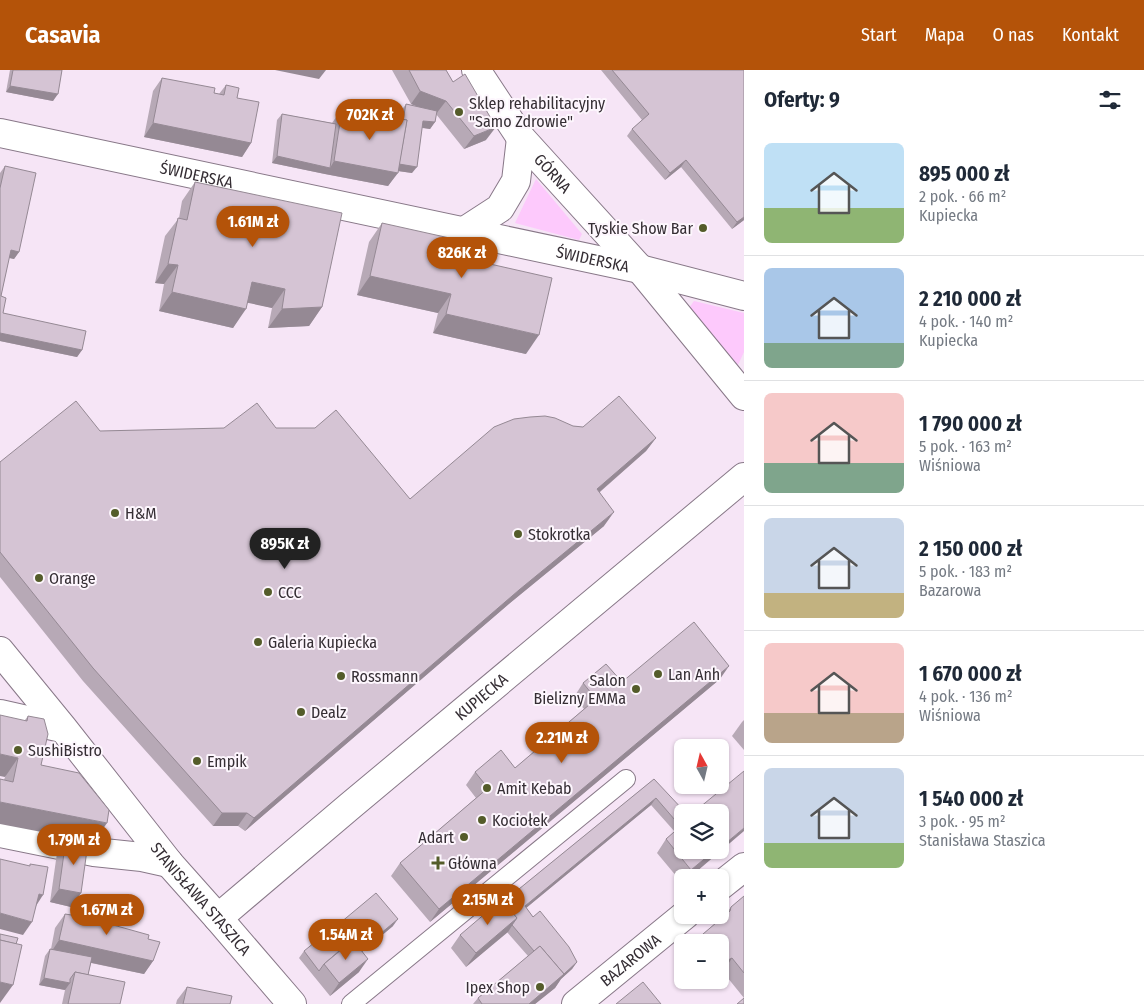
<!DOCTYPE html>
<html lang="pl">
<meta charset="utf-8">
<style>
:root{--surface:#fff;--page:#f6f6f7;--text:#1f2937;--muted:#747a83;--line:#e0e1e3;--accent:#b45309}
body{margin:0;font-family:"Fira Sans Condensed",sans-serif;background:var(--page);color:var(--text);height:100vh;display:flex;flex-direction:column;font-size:19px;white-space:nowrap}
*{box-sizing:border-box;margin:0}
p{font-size:16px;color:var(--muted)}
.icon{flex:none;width:28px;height:28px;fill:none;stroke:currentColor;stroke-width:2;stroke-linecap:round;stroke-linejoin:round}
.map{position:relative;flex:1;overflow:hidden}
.side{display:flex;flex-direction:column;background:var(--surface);width:400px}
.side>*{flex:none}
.needle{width:32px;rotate:352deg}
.fabs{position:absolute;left:674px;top:669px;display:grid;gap:10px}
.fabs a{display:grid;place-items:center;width:55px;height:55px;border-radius:8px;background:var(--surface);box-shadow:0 1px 4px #0004;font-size:25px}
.price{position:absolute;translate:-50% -42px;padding:0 11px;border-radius:18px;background:var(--accent);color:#fff;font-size:16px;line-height:32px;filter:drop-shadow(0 1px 2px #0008)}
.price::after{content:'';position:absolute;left:50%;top:30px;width:15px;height:11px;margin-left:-8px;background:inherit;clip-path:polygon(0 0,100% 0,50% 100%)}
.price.on{background:#222;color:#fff}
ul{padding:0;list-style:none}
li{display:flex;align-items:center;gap:15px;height:125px;padding:0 20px}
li+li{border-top:1px solid var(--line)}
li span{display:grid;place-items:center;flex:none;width:140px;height:100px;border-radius:8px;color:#555}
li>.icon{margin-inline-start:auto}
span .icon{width:60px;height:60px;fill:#fffc;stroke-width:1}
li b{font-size:21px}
h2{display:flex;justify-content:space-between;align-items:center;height:60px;padding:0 20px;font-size:21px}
header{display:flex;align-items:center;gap:30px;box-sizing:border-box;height:70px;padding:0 25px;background:var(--accent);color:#fff}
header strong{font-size:24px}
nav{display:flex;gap:28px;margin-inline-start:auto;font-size:18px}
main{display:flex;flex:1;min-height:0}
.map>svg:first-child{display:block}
.green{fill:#fdc9fc}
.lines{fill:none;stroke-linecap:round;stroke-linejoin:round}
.lane-casing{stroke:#887888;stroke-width:20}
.street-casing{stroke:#887888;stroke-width:30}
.secondary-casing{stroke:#887888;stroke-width:30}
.lane{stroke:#fff;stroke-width:18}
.street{stroke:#fff;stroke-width:28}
.secondary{stroke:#fff;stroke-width:28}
.wall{fill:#b7a9b6}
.shaded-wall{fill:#958994}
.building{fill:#d5c4d4;stroke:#958994}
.poi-dot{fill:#545c2a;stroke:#fdf6fd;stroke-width:2}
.labels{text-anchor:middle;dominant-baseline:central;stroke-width:4;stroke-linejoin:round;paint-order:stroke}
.poi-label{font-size:16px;fill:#352e34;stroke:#fdf6fd;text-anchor:start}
.street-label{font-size:16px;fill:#352e34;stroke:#fdf6fd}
</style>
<header>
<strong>Casavia</strong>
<nav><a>Start</a><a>Mapa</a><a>O nas</a><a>Kontakt</a></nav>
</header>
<main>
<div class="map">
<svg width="744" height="934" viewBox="0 0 744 934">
<rect width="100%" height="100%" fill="#f6e5f6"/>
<g class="green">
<polygon points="536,109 582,164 579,170 515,153"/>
<polygon points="694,231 744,243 744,282 738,295 689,238"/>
</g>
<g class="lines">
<g class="lane-casing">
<polyline id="lane" points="351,934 626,709"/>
</g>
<g class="street-casing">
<g id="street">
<path id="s1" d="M 476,0 L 521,68 L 640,199 L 744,326"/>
<polyline points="463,162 500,138 516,111 521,68"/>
<polyline points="0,644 62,658"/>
<polyline points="0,763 94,782 142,787 169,793"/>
<polyline points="720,816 744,797"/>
<path id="s2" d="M 218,848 L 350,736 L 744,407"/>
<path id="s3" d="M 576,934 L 685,845"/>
</g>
</g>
<g class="secondary-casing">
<g id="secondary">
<path id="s4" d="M 0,63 L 640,199 L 744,226"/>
<path id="s5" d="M 0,581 L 63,658 L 169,793 L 218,848 L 292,934"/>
</g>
</g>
<use href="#lane" class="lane"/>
<use href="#street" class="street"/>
<use href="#secondary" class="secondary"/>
</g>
<g class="wall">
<polygon points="10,0 62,0 53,31 6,22"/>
<polygon points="392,0 446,0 486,70 464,79 436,44 435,52 430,59 422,58 412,103 398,101 388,116 325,104 272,93 277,50 282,44 332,53 342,39 400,49 401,41 406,34 419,37 411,34"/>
<polygon points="601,0 744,0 744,150 732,159 681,97 665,110 627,66 632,59 642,50"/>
<polygon points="162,8 219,24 226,15 237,28 251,73 242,87 144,67 153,21"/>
<polygon points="5,96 19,182 14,189 9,188 1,226 3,243 82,280 77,287 0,271 0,103"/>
<polygon points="195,112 322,237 309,256 268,258 272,238 248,232 233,258 159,241 164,214 155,213 165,166 179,148 182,131"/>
<polygon points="382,153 459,187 526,284 433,263 438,243 357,225 369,172"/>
<polygon points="573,356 656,368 646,381 600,422 604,456 510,533 245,761 238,756 213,756 83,611 0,507 0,392 100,361 276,358 410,429"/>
<polygon points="720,609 430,852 391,806 400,793 476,728 466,715 475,702 515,698 584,639 574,627 583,613"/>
<polygon points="28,646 41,695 94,772 4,710 25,650"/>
<polygon points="744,650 744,680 732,666 742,652"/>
<polygon points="654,709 712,787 689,808 682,808 682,813 657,783 666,769 675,762 651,735 526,838 533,847 577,892 572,899 561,909 555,918 535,934 473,934 478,928 528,886 507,862 466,897 451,878 460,865 503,832"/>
<polygon points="66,769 81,823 71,837 50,832 57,783"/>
<polygon points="744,826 744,934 744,928 723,902 720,903 720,872 694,872 696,870 725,845 731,837"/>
<polygon points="93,835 106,853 148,869 153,891 144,904 91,893 88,905 120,934 62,934 65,920 39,915 45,886 50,879 51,879 55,858 65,844 85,847"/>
<polygon points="340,853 393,856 362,882 359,902 330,926 299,888 304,881 339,881 348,874 336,860"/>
<polygon points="187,917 230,934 176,934 177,930"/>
</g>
<g class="shaded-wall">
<polygon points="275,0 326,0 319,9"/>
<polygon points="10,16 58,24 53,31 6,22"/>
<polygon points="420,21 446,31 436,44 411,34"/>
<polygon points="423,51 435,52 430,59 418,57"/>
<polygon points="153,53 251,73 242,87 144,67"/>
<polygon points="496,57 486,70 464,79 474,66"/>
<polygon points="277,86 330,98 334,91 398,103 388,116 325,104 272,93"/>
<polygon points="686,90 681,97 665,110 670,103"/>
<polygon points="396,93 417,97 412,103 391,100"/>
<polygon points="744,147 744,150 732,159 737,152"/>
<polygon points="11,180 19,182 14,189 6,187"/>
<polygon points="168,194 178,195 164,214 155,213"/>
<polygon points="370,206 451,224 438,243 357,225"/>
<polygon points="252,212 285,219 272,238 239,231"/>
<polygon points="172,222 246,239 233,258 159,241"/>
<polygon points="322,237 309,256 268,258 282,239"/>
<polygon points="446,244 539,265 526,284 433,263"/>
<polygon points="0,263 82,280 77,287 0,271"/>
<polygon points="656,368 646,381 588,432 597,419"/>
<polygon points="614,442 604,456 510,533 245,761 254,748 519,520"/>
<polygon points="729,596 720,609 430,852 439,839"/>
<polygon points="0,684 18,688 5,707 0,706"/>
<polygon points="656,728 651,735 520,843 525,836"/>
<polygon points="0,732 107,753 94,772 0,754"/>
<polygon points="222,743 247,743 238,756 213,756"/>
<polygon points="744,758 744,761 689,808 686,808 691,800 715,780 720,780 720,778"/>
<polygon points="59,819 81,823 71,837 50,832"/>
<polygon points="39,824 43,825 34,839"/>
<polygon points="0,843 32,852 23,865 0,859"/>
<polygon points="517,848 508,862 466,897 476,883"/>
<polygon points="398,849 393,856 357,886 362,879"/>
<polygon points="59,870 153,891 144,904 50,884"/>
<polygon points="732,888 723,902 720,903 720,900 726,891"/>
<polygon points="368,889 359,902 330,926 339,913"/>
<polygon points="577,892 572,899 561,909 555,918 535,934 529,934"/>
<polygon points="44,908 70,913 65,920 39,915"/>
<polygon points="0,912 13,915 0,933"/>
</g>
<g class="building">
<polygon points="13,0 62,0 58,24 10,16"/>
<polygon points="409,0 446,0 453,12 465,4 496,57 474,66 446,31 420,21"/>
<polygon points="612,0 744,0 744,147 737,152 686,90 670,103 632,59 649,44"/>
<polygon points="162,8 215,18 214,23 224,25 226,15 239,18 237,28 259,32 251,73 153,53"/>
<polygon points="406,34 437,41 435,52 423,51 417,97 399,94 407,50 403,50"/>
<polygon points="342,39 407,50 398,103 334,91"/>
<polygon points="282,44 336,54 330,98 277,86"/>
<polygon points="5,96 36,103 19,182 11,180 1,226 6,228 3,243 86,261 82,280 0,263 0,118"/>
<polygon points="195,112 342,143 322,237 282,239 285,219 252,212 246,239 172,222 178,195 168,194 178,148 187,150"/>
<polygon points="382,153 463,171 459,187 552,208 539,265 446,244 451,224 370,206"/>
<polygon points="619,326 656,368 597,419 614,442 519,520 254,748 247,743 222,743 93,598 0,482 0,392 76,331 100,361 224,358 257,333 276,358 315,358 336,340 410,429 494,357 514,349 530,347 545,346 555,348 573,356 583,357"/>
<polygon points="694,552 729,596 439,839 400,793 488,718 475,702 501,680 515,698 596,629 583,613 606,594 622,612"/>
<polygon points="0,645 27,651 28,646 44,649 48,664 41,695 79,703 109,740 107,753 0,732 0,709 13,712 18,688 0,684"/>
<polygon points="744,701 744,758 720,778 720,776 722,774 720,772 720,742 694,742"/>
<polygon points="654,709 685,742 682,742 682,755 681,757 656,728 525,836 533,847 540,841 569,877 577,892 564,904 540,876 534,881 512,855 517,848 503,832"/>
<polygon points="682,755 682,780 715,780 691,800 666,769"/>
<polygon points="66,769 88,773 81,823 59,819"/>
<polygon points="0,789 30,796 30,794 48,797 43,825 39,824 32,852 0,843"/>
<polygon points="376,823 398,849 362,879 340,853"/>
<polygon points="744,826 744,903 732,888 726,891 722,885 720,886 720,872 698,872 696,870 730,841 731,837"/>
<polygon points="501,830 517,848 476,883 460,865"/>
<polygon points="93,835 109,840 106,853 149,865 148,869 160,872 153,891 59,870 65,844 90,848"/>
<polygon points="0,864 18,868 16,874 0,870"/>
<polygon points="325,864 339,881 324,894 319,901 304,881"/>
<polygon points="0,870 22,875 13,915 0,912"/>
<polygon points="353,870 368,889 339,913 324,894"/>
<polygon points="540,876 564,904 529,934 482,934 478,928"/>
<polygon points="50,879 92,887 88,905 75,902 70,909 70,913 44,908"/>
<polygon points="75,902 125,912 120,934 68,934"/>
<polygon points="643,912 661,934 616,934"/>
<polygon points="187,917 232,926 230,934 183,934"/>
<polygon points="744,928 744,934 737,934"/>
</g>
<g class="poi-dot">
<circle cx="459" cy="42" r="5"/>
<circle cx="703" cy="158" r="5"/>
<circle cx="115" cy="443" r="5"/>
<circle cx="518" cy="464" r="5"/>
<circle cx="39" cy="508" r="5"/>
<circle cx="268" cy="522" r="5"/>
<circle cx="258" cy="572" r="5"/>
<circle cx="658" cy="604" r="5"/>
<circle cx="341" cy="606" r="5"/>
<circle cx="636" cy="619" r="5"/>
<circle cx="301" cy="642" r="5"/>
<circle cx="18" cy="680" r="5"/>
<circle cx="197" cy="691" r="5"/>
<circle cx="487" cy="718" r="5"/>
<circle cx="482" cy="750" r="5"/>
<circle cx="464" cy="767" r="5"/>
<path d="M435.5 785.5h5v5h5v5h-5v5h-5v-5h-5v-5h5z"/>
<circle cx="540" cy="917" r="5"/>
</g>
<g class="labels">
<g class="poi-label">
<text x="469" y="33">Sklep rehabilitacyjny<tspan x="469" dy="18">"Samo Zdrowie"</tspan></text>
<text x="693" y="158" text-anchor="end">Tyskie Show Bar</text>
<text x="125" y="443">H&amp;M</text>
<text x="528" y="464">Stokrotka</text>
<text x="49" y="508">Orange</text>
<text x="278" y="522">CCC</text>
<text x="268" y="572">Galeria Kupiecka</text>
<text x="668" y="604">Lan Anh</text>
<text x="351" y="606">Rossmann</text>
<text x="626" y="610" text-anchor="end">Salon<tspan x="626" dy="18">Bielizny EMMa</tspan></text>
<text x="311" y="642">Dealz</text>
<text x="28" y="680">SushiBistro</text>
<text x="207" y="691">Empik</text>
<text x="497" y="718">Amit Kebab</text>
<text x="492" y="750">Kociołek</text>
<text x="454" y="767" text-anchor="end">Adart</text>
<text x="448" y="793">Główna</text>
<text x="530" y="917" text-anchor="end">Ipex Shop</text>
</g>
<g class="street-label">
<text stroke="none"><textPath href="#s1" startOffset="129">GÓRNA</textPath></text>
<text stroke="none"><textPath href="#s4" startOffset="201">ŚWIDERSKA</textPath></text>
<text stroke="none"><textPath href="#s4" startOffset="606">ŚWIDERSKA</textPath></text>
<text stroke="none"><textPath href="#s2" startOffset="344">KUPIECKA</textPath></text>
<text stroke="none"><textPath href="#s5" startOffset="319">STANISŁAWA STASZICA</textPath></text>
<text stroke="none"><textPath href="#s3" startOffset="70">BAZAROWA</textPath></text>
</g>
</g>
</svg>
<div class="fabs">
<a><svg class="needle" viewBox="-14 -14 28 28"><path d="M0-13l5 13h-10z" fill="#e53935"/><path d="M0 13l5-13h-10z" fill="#747a83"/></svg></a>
<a><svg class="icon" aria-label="layers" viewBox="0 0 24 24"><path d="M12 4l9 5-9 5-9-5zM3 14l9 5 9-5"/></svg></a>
<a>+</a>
<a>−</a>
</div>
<b class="price" style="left:370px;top:71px">702K zł</b>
<b class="price" style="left:253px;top:178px">1.61M zł</b>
<b class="price" style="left:462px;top:209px">826K zł</b>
<b class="price on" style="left:285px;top:500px">895K zł</b>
<b class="price" style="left:562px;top:694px">2.21M zł</b>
<b class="price" style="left:74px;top:796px">1.79M zł</b>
<b class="price" style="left:488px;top:856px">2.15M zł</b>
<b class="price" style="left:107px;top:866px">1.67M zł</b>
<b class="price" style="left:346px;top:891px">1.54M zł</b>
</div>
<section class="side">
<h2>Oferty: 9<svg class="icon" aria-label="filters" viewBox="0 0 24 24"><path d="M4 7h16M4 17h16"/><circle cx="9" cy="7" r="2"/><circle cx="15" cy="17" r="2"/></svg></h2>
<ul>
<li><span style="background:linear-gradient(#bfe0f5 65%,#8fb573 0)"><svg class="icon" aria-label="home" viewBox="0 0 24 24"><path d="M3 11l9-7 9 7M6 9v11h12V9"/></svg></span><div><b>895 000 zł</b><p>2 pok. · 66 m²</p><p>Kupiecka</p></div></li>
<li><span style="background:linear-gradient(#a9c7e8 75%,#7fa58c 0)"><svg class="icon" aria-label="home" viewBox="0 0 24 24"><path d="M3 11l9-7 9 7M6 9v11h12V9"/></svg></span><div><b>2 210 000 zł</b><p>4 pok. · 140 m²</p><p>Kupiecka</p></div></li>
<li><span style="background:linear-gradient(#f6c9c9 70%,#7fa58c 0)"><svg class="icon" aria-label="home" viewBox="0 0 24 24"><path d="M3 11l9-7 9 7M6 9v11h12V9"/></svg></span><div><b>1 790 000 zł</b><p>5 pok. · 163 m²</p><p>Wiśniowa</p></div></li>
<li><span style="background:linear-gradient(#c9d6e8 75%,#c2b280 0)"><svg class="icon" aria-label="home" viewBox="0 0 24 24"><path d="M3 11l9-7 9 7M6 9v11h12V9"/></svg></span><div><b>2 150 000 zł</b><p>5 pok. · 183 m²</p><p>Bazarowa</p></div></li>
<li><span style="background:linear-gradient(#f6c9c9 70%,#b9a48a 0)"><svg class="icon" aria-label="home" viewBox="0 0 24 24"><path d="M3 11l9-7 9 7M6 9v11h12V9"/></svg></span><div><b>1 670 000 zł</b><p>4 pok. · 136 m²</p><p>Wiśniowa</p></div></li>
<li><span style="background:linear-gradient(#c9d6e8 75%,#8fb573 0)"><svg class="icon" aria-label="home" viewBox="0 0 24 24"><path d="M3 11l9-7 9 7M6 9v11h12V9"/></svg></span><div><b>1 540 000 zł</b><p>3 pok. · 95 m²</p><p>Stanisława Staszica</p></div></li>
</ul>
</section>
</main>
